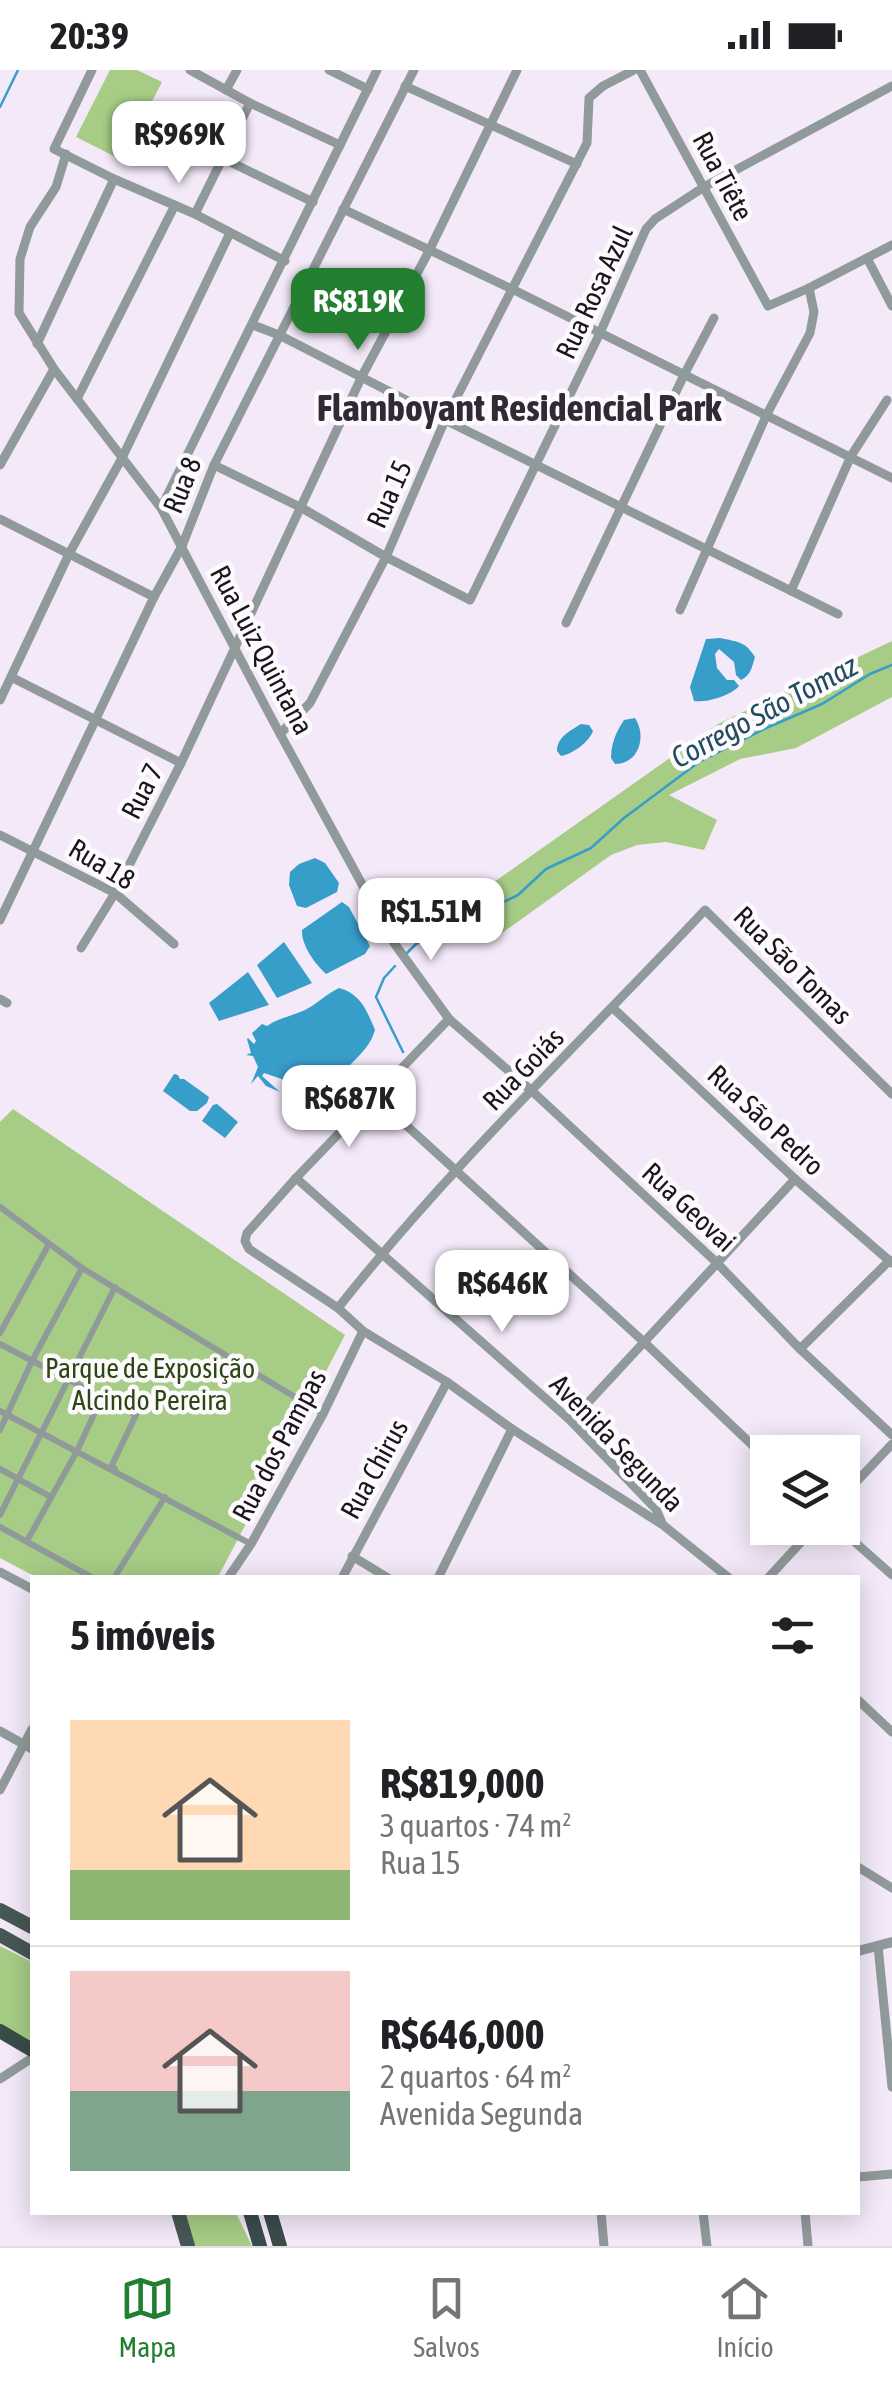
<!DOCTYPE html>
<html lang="pt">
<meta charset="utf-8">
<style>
:root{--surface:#fff;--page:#f2f2f2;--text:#202124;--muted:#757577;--line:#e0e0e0;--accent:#227f30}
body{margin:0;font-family:"Asap Condensed",sans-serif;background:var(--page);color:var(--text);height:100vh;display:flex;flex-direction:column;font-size:38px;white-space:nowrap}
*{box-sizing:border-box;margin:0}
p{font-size:32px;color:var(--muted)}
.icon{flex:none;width:55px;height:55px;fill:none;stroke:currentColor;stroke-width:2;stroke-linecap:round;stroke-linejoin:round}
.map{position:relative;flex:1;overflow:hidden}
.details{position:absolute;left:30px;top:1505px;width:830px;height:640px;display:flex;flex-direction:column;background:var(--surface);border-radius:0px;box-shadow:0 5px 25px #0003}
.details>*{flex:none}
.fabs{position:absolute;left:750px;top:1365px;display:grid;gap:20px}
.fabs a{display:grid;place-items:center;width:110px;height:110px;border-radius:0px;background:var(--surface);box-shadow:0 5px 25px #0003;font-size:50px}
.price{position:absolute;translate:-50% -85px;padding:0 22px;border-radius:20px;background:#fff;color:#222;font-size:32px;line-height:65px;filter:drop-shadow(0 2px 5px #0008)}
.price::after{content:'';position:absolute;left:50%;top:60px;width:30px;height:22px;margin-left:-15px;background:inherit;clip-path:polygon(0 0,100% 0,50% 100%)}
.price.selected{background:var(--accent);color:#fff}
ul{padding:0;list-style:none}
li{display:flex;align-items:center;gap:30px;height:250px;padding:0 40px}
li+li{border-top:2px solid var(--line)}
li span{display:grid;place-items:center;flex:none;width:280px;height:200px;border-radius:0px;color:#555}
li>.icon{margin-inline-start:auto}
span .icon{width:120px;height:120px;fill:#fffc;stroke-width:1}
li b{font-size:42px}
h2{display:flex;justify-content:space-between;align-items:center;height:120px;padding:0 40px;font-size:42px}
.status{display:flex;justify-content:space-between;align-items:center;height:70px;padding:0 50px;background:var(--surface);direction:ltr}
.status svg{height:28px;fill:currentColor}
.menu{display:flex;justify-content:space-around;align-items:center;height:140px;border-top:2px solid var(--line);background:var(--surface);font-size:28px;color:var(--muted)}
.menu a{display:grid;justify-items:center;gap:5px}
.menu .selected{color:var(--accent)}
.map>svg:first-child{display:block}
.green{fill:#a6cc85}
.water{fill:#379dc9}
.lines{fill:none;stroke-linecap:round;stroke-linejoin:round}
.stream{stroke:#379dc9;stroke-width:2.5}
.pedestrian{stroke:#919a9a;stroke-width:6}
.minor{stroke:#919a9a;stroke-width:9}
.tertiary{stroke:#919a9a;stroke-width:10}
.primary{stroke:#475756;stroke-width:14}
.trunk{stroke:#3a4c4a;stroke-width:14}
.labels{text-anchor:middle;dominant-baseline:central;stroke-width:9;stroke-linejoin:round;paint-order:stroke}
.street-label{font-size:28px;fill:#19151b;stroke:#fcfafd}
.park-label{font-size:28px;fill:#2d4712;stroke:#fcfafd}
.water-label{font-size:30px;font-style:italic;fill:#224c5f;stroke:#fcfafd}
.district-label{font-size:38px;font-weight:bold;fill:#312935;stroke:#fcfafd}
</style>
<div class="status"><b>20:39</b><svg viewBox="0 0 49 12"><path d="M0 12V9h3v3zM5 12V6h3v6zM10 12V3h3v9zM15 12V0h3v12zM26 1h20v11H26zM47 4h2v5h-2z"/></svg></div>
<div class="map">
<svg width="892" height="2176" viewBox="0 0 892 2176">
<rect width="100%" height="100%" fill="#f3e9f9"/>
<g class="green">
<polygon points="110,0 137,0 162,12 122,90 76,67"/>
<polygon points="892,571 892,627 796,678 740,689 669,725 717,750 704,780 666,772 637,775 611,785 502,863 481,856 447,860 418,856 463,834 718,654"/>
<polygon points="13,1039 345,1265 218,1507 36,1507 0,1488 0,1052"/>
<polygon points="0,1876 32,1892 32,1975 0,1956"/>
<polygon points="182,2143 236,2143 252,2176 193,2176"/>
</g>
<g class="water">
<path d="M 720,568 C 738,572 745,571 755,587 C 752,597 751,605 741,610 L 736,605 L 734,592 L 719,579 L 715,584 L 717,598 L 727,610 L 734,610 L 739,616 C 730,626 706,633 694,631 L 690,617 L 706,569 Z"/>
<path d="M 635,648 C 647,666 639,694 615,694 L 611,688 C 611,674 616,662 624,650 Z"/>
<path d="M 581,654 L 589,655 L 593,661 C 589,672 573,684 561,686 L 557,681 C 557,667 570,661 581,654 Z"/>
<polygon points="315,788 325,793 339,813 337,822 306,838 297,836 289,815 290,802 299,794"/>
<path d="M 342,832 L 349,837 L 370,876 L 365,884 L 326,904 C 315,894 301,875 302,860 Z"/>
<polygon points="284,872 312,913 277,928 257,895"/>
<polygon points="248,902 269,935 219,951 209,933"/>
<path d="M 339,918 C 361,924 367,941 375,960 C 371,974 362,983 352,993 C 322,1024 302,1016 264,1003 L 262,1006 L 280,1022 L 266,1016 L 258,1006 L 251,1014 L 258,997 L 253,986 L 246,985 L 251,983 L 247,969 L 248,968 L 254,974 L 256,971 L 252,963 L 262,954 L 267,956 C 278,948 292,946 305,940 C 317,934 326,924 339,918 Z"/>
<polygon points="174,1004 178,1005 180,1009 184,1009 209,1027 207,1033 197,1041 190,1041 163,1021"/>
<polygon points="217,1034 238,1052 225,1068 202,1051 213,1035"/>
</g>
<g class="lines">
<g class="stream">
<polyline points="0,37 18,0"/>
<polyline points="407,883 416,874 518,825 546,799 591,778 624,748 699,692 764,659 822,634 870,604 892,595"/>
<polyline points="395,896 384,908 376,927 403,982"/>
</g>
<g class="pedestrian">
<polyline points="0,1137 82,1198 323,1344"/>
<polyline points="0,1263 49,1174"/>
<polyline points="0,1274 136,1345 112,1395 115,1399"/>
<polyline points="0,1341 251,1474"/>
<polyline points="0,1360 32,1291 82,1198"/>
<polyline points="0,1399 51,1427"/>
<polyline points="0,1445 115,1217"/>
<polyline points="0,1457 93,1508"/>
<polyline points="27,1471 77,1381 102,1327"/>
<polyline points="114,1508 165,1427"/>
</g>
<g class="minor">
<polyline points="92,0 54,79 114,109 195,144 285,191"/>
<polyline points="190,0 250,33 340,75"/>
<polyline points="329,0 368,19"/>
<polyline points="640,0 768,236 809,218 892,175"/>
<polyline points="405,16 577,94"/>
<polyline points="226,20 237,0"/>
<polyline points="66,84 56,117 30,157 20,189 19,243 54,299 161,438 272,649 394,873 449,949 533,1022 716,1192 800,1279 892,1365"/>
<polyline points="222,88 313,132"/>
<polyline points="343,139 514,220 892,408"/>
<polyline points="195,144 250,33"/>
<polyline points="867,188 892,236"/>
<polyline points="253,255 279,265 445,350 838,544"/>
<polyline points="37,274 114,109"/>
<polyline points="77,329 175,135"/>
<polyline points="0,395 54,299"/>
<polyline points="214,395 302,438 386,487 470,530 600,263 646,159 655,149 704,117 892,16"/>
<polyline points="161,438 377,0"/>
<polyline points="0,449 154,527"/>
<polyline points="791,521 851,386 887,330"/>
<polyline points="680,540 767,344 810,263 814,242 809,218"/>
<polyline points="566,553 684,305 714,248"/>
<polyline points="11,607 181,693"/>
<polyline points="0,630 69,484 122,388 230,163"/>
<polyline points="280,664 310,633 386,487 445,350 587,73 589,28 603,16 634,0"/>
<polyline points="0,765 115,823 174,874"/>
<polyline points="0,850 154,527 182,476 214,395 414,0"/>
<polyline points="81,878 115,823 181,693 362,306 429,181 517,0"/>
<polyline points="0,929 7,933"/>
<polyline points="613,938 795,1109 892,1193"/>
<polyline points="449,949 296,1108 247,1163 245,1171 249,1179 338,1238 363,1261 447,1312 512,1359 663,1455 729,1508"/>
<polyline points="374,1026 644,1272 768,1390"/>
<polyline points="296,1108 571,1351 656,1439 662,1453"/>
<path d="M 338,1238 C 450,1096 582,971 705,840 L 892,1024"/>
<polyline points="800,1279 890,1190"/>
<polyline points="571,1351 795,1109"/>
<polyline points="842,1427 892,1374"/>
<polyline points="839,1458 892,1505"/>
<polyline points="352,1486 388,1508"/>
<polyline points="0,1502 32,1519"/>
<polyline points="228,1508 251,1474 323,1344 363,1261"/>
<polyline points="342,1508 447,1312"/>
<polyline points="438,1508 512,1359"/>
<polyline points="768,1508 814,1458"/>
<polyline points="858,1630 892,1662"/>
<polyline points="0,1661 32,1679"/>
<polyline points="0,1720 32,1659"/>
<polyline points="858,1797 892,1818"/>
<polyline points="878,1876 892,2017"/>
<polyline points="0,2009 32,1988"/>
<polyline points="858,2107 892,2104"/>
<polyline points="601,2142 604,2176"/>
<polyline points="703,2142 707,2176"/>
<polyline points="805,2142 808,2176"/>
</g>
<polyline class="tertiary" points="858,1881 892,1872"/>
<g class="primary">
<polyline points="0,1840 32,1857"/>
<polyline points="0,1865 32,1883"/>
<polyline points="178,2142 188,2176"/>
</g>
<g class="trunk">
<polyline points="0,1961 32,1980"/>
<polyline points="250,2142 260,2176"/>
<polyline points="270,2142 280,2176"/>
</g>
</g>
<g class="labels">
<g class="street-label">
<text transform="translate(723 106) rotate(62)">Rua Tiête</text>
<text transform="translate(594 222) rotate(-65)">Rua Rosa Azul</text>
<text transform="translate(182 415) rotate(-68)">Rua 8</text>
<text transform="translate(389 424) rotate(-66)">Rua 15</text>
<text transform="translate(262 580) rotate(62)">Rua Luiz Quintana</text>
<text transform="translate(142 721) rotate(-63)">Rua 7</text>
<text transform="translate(102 794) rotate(31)">Rua 18</text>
<text transform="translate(793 895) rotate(45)">Rua São Tomas</text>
<text transform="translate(523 999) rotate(-46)">Rua Goiás</text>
<text transform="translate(766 1050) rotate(43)">Rua São Pedro</text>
<text transform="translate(689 1137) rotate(43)">Rua Geovai</text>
<text transform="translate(617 1373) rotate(46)">Avenida Segunda</text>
<text transform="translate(279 1375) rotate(-62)">Rua dos Pampas</text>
<text transform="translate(374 1399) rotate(-61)">Rua Chirus</text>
</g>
<g class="park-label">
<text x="150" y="1298">Parque de Exposição<tspan x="150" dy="32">Alcindo Pereira</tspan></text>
</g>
<g class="water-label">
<text transform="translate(764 641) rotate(-28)">Corrego São Tomaz</text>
</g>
<g class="district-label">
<text x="519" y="337">Flamboyant Residencial Park</text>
</g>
</g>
</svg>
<div class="fabs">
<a><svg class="icon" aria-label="layers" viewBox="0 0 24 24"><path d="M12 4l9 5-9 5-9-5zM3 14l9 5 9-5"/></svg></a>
</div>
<b class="price" style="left:179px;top:116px">R$969K</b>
<b class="price selected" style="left:358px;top:283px">R$819K</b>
<b class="price" style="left:431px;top:893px">R$1.51M</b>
<b class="price" style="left:349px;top:1080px">R$687K</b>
<b class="price" style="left:502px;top:1265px">R$646K</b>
<section class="details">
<h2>5 imóveis<svg class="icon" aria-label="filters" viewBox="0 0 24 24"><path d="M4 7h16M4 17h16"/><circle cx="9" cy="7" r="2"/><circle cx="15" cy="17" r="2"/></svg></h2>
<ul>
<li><span style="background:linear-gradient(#ffd9b3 75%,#8fb573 0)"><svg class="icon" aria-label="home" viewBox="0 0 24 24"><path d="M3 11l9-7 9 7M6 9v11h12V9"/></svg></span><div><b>R$819,000</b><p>3 quartos · 74 m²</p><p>Rua 15</p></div></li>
<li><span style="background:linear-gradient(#f6c9c9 60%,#7fa58c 0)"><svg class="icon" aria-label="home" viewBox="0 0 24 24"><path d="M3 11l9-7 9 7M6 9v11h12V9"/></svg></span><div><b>R$646,000</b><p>2 quartos · 64 m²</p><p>Avenida Segunda</p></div></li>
</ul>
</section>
</div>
<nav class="menu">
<a class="selected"><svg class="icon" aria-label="map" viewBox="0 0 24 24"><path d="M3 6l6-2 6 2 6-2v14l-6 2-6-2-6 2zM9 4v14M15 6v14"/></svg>Mapa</a>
<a><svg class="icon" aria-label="saved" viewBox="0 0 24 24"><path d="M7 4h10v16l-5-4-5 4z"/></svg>Salvos</a>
<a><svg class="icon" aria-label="home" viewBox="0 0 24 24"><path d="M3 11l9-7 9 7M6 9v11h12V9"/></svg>Início</a>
</nav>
